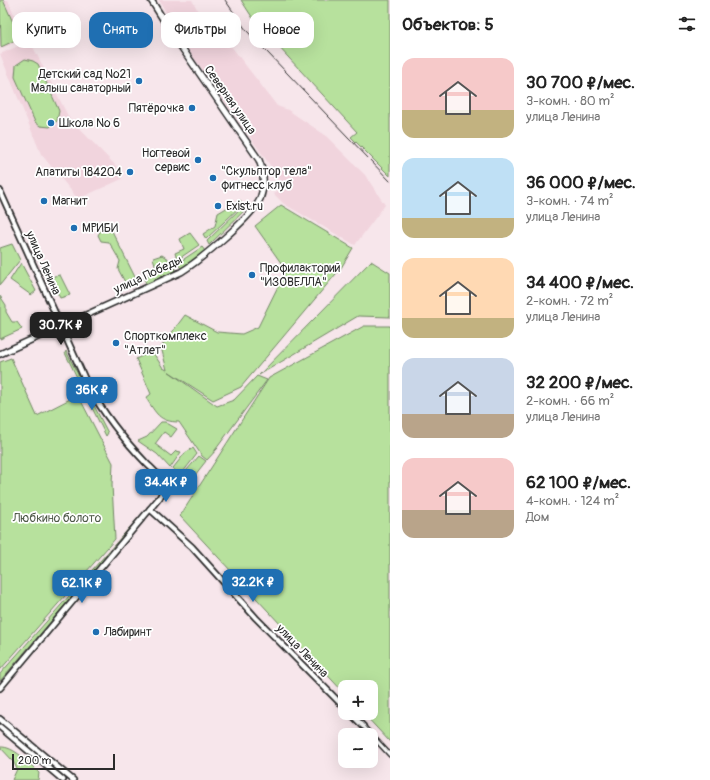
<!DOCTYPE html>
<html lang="ru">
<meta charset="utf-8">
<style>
:root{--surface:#fff;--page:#f2f2f2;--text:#222;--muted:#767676;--accent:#1f6fb2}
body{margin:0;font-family:Pangolin,sans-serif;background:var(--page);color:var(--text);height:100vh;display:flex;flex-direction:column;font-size:15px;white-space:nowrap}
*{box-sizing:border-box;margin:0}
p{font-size:13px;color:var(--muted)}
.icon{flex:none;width:22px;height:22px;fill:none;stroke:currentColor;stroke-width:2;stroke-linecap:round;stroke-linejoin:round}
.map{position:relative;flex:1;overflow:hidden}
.side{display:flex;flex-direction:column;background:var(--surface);width:320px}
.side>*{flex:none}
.banner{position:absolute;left:12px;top:12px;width:318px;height:36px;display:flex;gap:8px}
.buttons{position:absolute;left:338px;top:680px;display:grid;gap:8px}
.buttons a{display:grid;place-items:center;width:40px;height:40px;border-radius:8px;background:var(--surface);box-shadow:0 4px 16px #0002;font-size:20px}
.scale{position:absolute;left:12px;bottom:10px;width:103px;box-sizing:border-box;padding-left:4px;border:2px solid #2b2b2b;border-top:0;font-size:11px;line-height:14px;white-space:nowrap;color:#2b2b2b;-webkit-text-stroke:3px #fff;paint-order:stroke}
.price{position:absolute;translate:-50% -34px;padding:0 9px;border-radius:8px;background:var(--accent);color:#fff;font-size:13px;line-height:26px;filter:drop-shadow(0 1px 2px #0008)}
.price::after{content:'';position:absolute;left:50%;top:24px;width:12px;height:9px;margin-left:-6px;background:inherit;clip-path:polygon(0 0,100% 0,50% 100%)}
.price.selected{background:#222;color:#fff}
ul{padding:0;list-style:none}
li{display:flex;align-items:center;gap:12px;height:100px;padding:0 12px}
li span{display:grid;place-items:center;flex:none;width:112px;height:80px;border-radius:12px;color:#555}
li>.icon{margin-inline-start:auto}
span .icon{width:48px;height:48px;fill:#fffc;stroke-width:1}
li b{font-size:17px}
h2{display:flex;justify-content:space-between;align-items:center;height:48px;padding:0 12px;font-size:17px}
.chip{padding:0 14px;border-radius:12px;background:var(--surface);box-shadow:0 4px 16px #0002;font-size:14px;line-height:36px}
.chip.selected{background:var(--accent);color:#fff}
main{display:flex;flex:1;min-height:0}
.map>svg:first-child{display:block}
.built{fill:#f1d4dd}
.green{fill:#b7e19d;stroke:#718664}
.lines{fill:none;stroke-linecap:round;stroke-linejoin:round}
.street-casing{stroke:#2b2b2b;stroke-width:6}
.secondary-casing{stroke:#2b2b2b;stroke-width:8}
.primary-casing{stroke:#2b2b2b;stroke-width:8}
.street{stroke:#fff;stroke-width:3}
.secondary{stroke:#fff;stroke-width:4.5}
.primary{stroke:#fff;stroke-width:5}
.rail{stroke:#2b2b2b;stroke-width:1}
.poi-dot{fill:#1f6fb2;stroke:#fff;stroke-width:1.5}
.labels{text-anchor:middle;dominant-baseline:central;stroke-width:3.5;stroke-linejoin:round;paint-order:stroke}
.poi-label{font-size:12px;fill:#2b2b2b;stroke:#fff;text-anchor:start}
.street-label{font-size:12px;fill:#2b2b2b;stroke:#fff}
.park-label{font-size:12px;fill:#4e5848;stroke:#fff}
</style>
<main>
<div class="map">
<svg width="390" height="780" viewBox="0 0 390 780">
<rect width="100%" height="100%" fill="#f7e6eb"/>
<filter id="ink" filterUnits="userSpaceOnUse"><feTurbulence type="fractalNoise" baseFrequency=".025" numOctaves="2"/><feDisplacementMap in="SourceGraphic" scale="8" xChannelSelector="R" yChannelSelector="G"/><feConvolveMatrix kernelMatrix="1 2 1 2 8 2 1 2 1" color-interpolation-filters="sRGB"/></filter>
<g filter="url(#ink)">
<g class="built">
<polygon points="0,0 8,0 24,38 0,49"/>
<polygon points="159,0 192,0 198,11 211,20 277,106 288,110 325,135 365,175 385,205 355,245 284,204 274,194 284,185 183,42"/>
<polygon points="30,41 69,118 116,166 122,179 78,199 41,154 0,54"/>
</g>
<g class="green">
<polygon points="0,0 3,0 20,38 1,47"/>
<polygon points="241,0 390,0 390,176 351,137 357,132 254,20"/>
<polygon points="25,59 33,61 38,64 59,111 57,121 50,127 40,126 35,122 15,77 16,65"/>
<polygon points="240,200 243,204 206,239 203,234 215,226 218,213"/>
<polygon points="245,204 250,205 209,245 207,241"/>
<path d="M 281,205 L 353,248 L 341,268 L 241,387 L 213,400 L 168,371 L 217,406 L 234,400 L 257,376 L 267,380 L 213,453 L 218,448 L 207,460 L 202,456 L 179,422 C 159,422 156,413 146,398 L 151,394 L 136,359 L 152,351 L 163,368 L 167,370 L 161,347 L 185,315 L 217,332 L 242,334 L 258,327 L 286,270 L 255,226 Z"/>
<polygon points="107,221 135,277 135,280 126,284 118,269 120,261 109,242 101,241 98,235"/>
<polygon points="190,233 199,245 177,260 175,253 184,249 180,239"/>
<polygon points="12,244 20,260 0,285 0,248"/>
<polygon points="202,247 205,251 181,269 178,263"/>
<polygon points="162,255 174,263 149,275 148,270 156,267 153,258"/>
<polygon points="371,261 390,273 390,317 358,316 259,375"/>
<polygon points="21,263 36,291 31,295 10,280"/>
<polygon points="174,265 177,272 147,286 144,278"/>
<polygon points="60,275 70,295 60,298 51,280 54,276"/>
<polygon points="0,296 6,305 6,312 12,322 17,322 22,329 0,339"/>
<polygon points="364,326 390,326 390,742 363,713 371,713 371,687 345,687 345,694 180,516 269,378"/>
<polygon points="66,351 108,433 106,436 65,353"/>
<polygon points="11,358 37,416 78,395 113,463 112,485 115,539 0,670 0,362"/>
<polygon points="161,422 165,422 177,429 171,437 164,432 155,444 171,456 176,451 181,452 170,468 157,454 138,441 147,437"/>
<polygon points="193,448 197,454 179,477 173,468 185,453"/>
<polygon points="199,456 206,461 184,489 180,478"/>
<polygon points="139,517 140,517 0,681 0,674"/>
<path d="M 0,747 C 14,746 29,763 39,773 L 38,780 L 12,780 L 17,769 L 13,761 Z"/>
</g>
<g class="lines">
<g class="street-casing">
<polyline id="street" points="363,726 390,755"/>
</g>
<g class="secondary-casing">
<g id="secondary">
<path d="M 0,191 L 87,384 C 104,415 123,439 147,464 C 154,471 163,478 164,489 L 160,497 L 150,509 L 0,688"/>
<polyline points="150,509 192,547 256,618 345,708"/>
<polyline points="350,713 363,726"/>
<polyline points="0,719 73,780"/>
<polyline points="0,727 63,780"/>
</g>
</g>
<g class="primary-casing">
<path id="primary" d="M 0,354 L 181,272 C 199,261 252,217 260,199 C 265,186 264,173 259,160 L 173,35 L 151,0"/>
</g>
<use href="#street" class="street"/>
<use href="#secondary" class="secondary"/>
<use href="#primary" class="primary"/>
<polyline class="rail" points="225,0 246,30 390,181"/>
</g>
</g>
<g class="poi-dot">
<circle cx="139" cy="81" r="4"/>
<circle cx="192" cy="108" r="4"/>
<circle cx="51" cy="123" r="4"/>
<circle cx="198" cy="160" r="4"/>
<circle cx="130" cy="172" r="4"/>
<circle cx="213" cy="178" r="4"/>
<circle cx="44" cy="201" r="4"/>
<circle cx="218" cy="206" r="4"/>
<circle cx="74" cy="228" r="4"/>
<circle cx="252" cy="275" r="4"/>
<circle cx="116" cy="343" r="4"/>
<circle cx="96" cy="632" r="4"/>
</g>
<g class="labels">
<g class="poi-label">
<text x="131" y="74" text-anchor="end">Детский сад №21<tspan x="131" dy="14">Малыш санаторный</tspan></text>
<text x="184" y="108" text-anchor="end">Пятёрочка</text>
<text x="59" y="123">Школа № 6</text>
<text x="190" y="153" text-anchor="end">Ногтевой<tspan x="190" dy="14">сервис</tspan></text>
<text x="221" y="171">"Скульптор тела"<tspan x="221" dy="14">фитнесс клуб</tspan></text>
<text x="122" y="172" text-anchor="end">Апатиты 184204</text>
<text x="52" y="201">Магнит</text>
<text x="226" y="206">Exist.ru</text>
<text x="82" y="228">МРИБИ</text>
<text x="260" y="268">Профилакторий<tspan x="260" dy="14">"ИЗОВЕЛЛА"</tspan></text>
<text x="124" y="336">Спорткомплекс<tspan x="124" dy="14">"Атлет"</tspan></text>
<text x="104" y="632">Лабиринт</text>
</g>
<g class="street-label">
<text transform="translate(230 100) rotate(55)">Северная улица</text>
<text transform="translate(43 263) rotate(66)">улица Ленина</text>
<text transform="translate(148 275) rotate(-25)">улица Победы</text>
<text transform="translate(302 651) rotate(46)">улица Ленина</text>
</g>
<g class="park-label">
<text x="57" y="518">Любкино болото</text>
</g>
</g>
</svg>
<div class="buttons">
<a>+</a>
<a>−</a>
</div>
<div class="scale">200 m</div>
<b class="price selected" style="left:61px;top:346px">30.7K ₽</b>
<b class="price" style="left:92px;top:411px">36K ₽</b>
<b class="price" style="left:166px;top:503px">34.4K ₽</b>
<b class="price" style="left:253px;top:603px">32.2K ₽</b>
<b class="price" style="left:82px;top:604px">62.1K ₽</b>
<div class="banner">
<a class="chip">Купить</a>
<a class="chip selected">Снять</a>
<a class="chip">Фильтры</a>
<a class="chip">Новое</a>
</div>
</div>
<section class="side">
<h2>Объектов: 5<svg class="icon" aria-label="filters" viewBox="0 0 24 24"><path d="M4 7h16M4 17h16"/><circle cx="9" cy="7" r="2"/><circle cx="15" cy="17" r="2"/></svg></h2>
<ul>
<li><span style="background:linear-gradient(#f6c9c9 65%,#c2b280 0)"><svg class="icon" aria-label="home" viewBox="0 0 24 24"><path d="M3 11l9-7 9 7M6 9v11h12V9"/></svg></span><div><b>30 700 ₽/мес.</b><p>3-комн. · 80 m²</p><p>улица Ленина</p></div></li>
<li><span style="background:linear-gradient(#bfe0f5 75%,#c2b280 0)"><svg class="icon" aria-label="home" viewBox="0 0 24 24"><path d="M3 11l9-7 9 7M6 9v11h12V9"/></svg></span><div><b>36 000 ₽/мес.</b><p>3-комн. · 74 m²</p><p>улица Ленина</p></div></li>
<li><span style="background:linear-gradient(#ffd9b3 75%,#c2b280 0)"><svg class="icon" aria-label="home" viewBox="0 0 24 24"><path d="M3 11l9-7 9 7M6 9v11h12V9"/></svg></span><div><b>34 400 ₽/мес.</b><p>2-комн. · 72 m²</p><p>улица Ленина</p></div></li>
<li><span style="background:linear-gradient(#c9d6e8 70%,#b9a48a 0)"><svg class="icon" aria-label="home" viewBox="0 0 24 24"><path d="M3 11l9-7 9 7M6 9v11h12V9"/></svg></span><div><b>32 200 ₽/мес.</b><p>2-комн. · 66 m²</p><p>улица Ленина</p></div></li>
<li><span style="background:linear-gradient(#f6c9c9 65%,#b9a48a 0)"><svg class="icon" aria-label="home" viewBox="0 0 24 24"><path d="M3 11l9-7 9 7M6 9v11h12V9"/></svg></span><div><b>62 100 ₽/мес.</b><p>4-комн. · 124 m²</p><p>Дом</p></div></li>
</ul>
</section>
</main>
